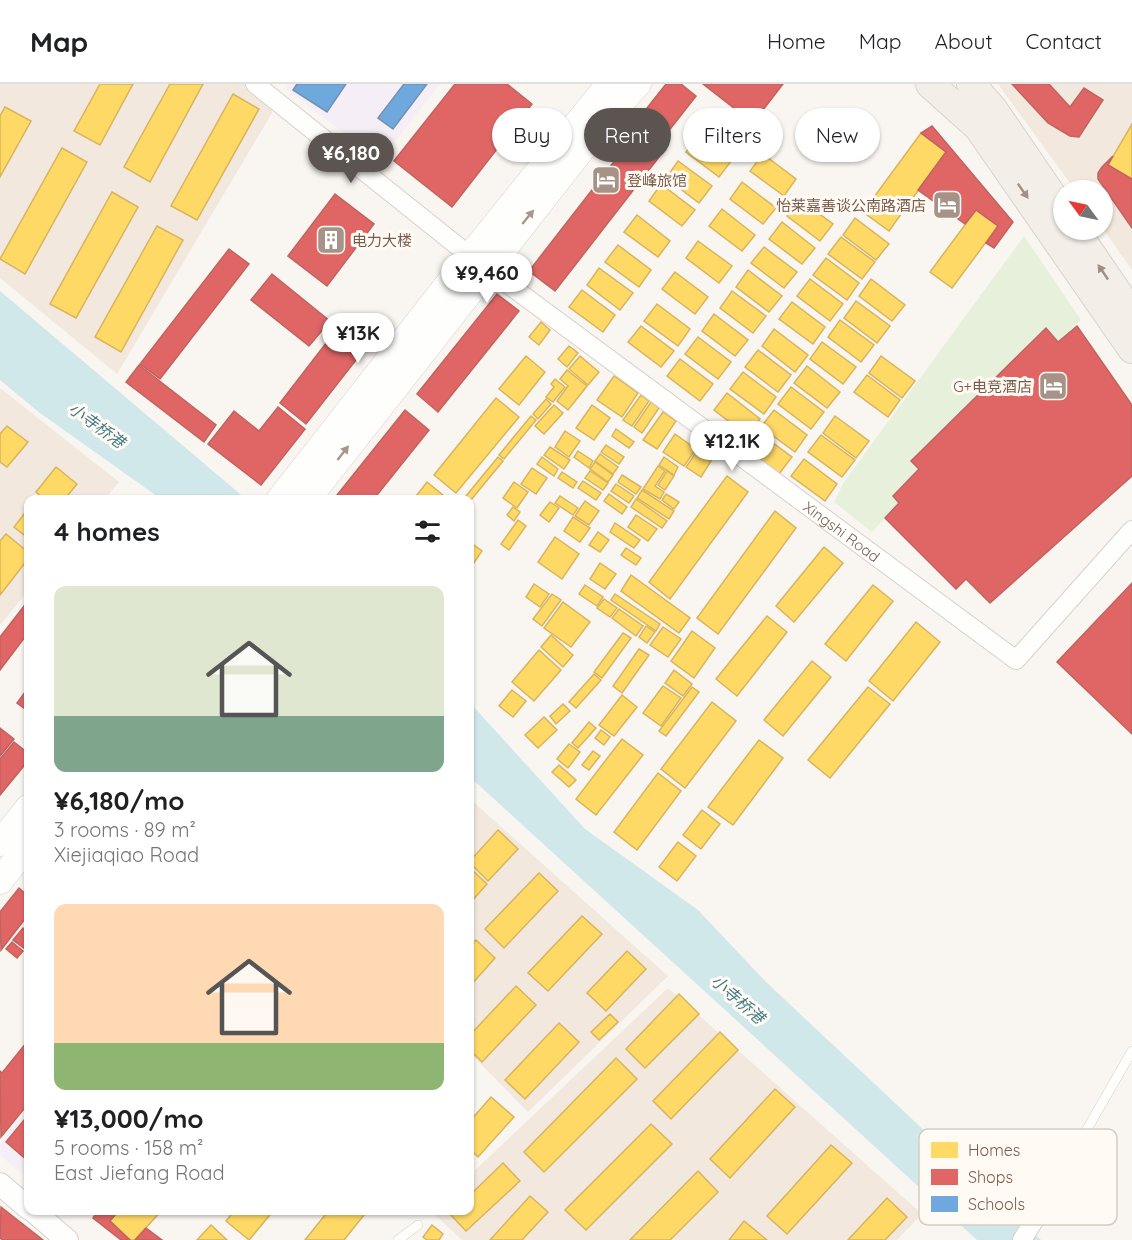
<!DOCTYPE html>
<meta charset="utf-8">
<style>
:root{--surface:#fff;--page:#f2f2f2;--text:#202124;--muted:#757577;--line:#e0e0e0;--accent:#5c5450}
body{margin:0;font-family:Quicksand,"Noto Sans SC",sans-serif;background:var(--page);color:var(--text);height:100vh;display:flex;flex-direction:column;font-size:22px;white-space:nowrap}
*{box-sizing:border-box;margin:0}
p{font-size:20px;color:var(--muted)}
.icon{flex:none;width:33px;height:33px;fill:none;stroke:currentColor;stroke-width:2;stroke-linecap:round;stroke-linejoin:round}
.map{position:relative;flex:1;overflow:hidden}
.details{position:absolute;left:24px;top:411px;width:450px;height:720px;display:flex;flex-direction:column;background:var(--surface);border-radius:12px;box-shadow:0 2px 4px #0004}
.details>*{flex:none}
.guide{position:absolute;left:492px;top:24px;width:549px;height:54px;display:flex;gap:12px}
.needle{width:39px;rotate:303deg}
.tools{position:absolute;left:1053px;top:96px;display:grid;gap:12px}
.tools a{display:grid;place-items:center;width:60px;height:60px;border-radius:50%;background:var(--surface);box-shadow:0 2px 4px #0004;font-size:30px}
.price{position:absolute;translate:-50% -51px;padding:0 14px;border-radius:21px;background:#fff;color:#222;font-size:20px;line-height:39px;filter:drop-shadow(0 2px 3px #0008)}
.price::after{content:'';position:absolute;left:50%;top:36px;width:18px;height:14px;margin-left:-9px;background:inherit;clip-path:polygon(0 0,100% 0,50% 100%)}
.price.active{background:var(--accent);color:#fff}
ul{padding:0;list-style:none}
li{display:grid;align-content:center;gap:12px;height:318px;padding:0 30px}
li span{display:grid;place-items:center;height:186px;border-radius:12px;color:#555}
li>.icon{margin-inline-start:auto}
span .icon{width:108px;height:108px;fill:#fffc;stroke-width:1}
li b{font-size:26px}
h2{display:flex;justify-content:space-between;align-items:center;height:72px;padding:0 30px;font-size:26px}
.tag{padding:0 21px;border-radius:27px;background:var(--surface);box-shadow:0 2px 4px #0004;font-size:21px;line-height:54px}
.tag.active{background:var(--accent);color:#fff}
header{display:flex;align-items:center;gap:36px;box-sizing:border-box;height:84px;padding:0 30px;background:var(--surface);border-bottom:2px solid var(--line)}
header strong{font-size:28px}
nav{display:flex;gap:33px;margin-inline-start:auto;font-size:21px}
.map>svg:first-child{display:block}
.residential{fill:#f2e8de}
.education{fill:#f6eef6}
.green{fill:#e7f0db}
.water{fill:#d0e8ea}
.homes{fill:#ffd966;stroke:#d7b45e;stroke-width:1.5}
.shops{fill:#e06666;stroke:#c1635e;stroke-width:1.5}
.schools{fill:#6fa8dc;stroke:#7291b1;stroke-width:1.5}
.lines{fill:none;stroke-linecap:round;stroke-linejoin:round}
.service-casing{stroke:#d7d1cb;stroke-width:10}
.minor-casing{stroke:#d7d1cb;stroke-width:20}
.tertiary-casing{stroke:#d7d1cb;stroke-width:24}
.secondary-casing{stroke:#d9d2cb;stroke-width:27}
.primary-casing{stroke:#dad1cc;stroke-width:30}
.service{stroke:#fefefd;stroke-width:9}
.minor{stroke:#fefefd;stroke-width:18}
.tertiary{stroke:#fefefd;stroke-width:22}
.secondary{stroke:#fefefd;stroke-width:26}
.primary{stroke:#f3eee8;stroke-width:28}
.oneway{fill:#a48f83}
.oneway2{fill:#a8958b}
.labels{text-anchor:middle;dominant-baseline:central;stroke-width:6;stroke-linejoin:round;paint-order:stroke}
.poi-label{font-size:15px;fill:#7a5c4d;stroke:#fffaf3;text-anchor:start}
.street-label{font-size:15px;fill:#7a5c4d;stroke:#fffaf3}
.water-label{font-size:16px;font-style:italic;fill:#437c86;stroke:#fffaf3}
.key{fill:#fffaf3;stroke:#d7cbc1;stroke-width:1.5}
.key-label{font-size:16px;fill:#7a5c4d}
</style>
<header>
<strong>Map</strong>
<nav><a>Home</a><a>Map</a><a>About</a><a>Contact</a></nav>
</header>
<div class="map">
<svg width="1132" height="1156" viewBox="0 0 1132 1156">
<rect width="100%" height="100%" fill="#f9f5f0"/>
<g class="residential">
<polygon points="0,0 270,0 272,29 117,290 0,194"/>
<polygon points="998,0 1132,0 1132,186 1103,145 1102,106 1075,106"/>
<polygon points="0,304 119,398 105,415 28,416 28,507 0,541"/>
<polygon points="470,715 668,892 528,1028 470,969"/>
<polygon points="668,904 922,1130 897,1156 462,1156 431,1127 470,1126 470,1091"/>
</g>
<g class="education">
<polygon points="289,0 440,0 380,76 286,5"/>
<polygon points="28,1025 28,1094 0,1071 0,1060"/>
</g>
<polygon class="green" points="1024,152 1081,236 1058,258 1046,245 912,377 919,385 893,411 899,419 872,448 834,418 844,398"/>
<g class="water">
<polygon points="0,207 246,415 161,415 40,329 0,296"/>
<polygon points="470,619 585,745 698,826 766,898 1041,1156 977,1156 470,693"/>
</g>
<g class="homes">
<polygon points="100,0 133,0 100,61 74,47"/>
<polygon points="170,0 203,0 150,98 124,83"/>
<polygon points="233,10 259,25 197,136 171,122"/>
<polygon points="5,23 31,37 0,93 0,32"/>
<polygon points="718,27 751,52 738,69 705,44"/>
<polygon points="1132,40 1132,95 1108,81"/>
<polygon points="921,49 946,68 889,147 863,128"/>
<polygon points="699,51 732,76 719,93 686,68"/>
<polygon points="62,64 87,78 25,190 0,175"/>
<polygon points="763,70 796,95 784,112 750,87"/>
<polygon points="678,77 712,102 699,119 666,94"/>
<polygon points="742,98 776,124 763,140 730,115"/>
<polygon points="661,100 695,126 682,142 649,117"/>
<polygon points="112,108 138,123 76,234 50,220"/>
<polygon points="799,115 833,140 820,157 787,132"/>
<polygon points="722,125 755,151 742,167 709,142"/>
<polygon points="976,126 998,142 952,204 930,188"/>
<polygon points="637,131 670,157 658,173 624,148"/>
<polygon points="855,134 889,160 876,176 843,151"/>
<polygon points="782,138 815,164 802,180 769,155"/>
<polygon points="157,142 183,156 121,268 95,253"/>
<polygon points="841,153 875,178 862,195 828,170"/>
<polygon points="698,157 732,182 719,199 686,174"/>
<polygon points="618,161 651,186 639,203 605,178"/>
<polygon points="764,163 797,188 784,204 751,179"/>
<polygon points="826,174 859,199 847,216 813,191"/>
<polygon points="599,184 633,209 620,226 587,201"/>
<polygon points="748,186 782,212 769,228 736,203"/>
<polygon points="675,188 708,213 695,230 662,205"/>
<polygon points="810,195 843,220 830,237 797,212"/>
<polygon points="871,195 905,221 892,237 859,212"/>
<polygon points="582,206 615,231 603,248 569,223"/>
<polygon points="732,207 766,232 753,249 720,224"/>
<polygon points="856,217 890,242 877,259 844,234"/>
<polygon points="792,218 825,243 813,260 779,235"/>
<polygon points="657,220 690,245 678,262 644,237"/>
<polygon points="714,230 748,256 735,272 702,247"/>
<polygon points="840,236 874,261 861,278 828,253"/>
<polygon points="541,238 550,246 539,261 529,253"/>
<polygon points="641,242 674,267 661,283 628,258"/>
<polygon points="774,245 808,271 795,288 762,262"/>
<polygon points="698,253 731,278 718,295 685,270"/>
<polygon points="822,258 856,283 843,300 810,275"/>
<polygon points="569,262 578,269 567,283 558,275"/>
<polygon points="758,266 791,291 778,308 745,283"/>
<polygon points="526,272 545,288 519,321 499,305"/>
<polygon points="580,272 599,288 588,301 569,285"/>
<polygon points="881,272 915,297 902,314 869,289"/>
<polygon points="680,275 713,300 700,317 667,292"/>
<polygon points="807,282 840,308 827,324 794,299"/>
<polygon points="567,286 587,302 568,326 557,317 568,302 560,295"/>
<polygon points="743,288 776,313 764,330 730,305"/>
<polygon points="867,291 900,316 888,333 854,308"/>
<polygon points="614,292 638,309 622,333 597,316"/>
<polygon points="555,295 565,303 553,318 546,313 554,303 551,300"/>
<polygon points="791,303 824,328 811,345 778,320"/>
<polygon points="727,309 760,335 748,352 714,326"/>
<polygon points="641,311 649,317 632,342 623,336"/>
<polygon points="496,314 519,333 456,409 434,391"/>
<polygon points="546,315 551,320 538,335 533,330"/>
<polygon points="651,318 659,324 642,349 634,343"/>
<polygon points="554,321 563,329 544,350 535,342"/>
<polygon points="592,321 610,334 594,356 576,344"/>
<polygon points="774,326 807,351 795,368 761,343"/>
<polygon points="663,328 676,337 657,365 643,356"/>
<polygon points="531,332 536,336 504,375 499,371"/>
<polygon points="835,332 869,357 856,374 823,349"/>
<polygon points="7,342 28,358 7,383 0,378 0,350"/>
<polygon points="616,345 634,358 629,364 612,352"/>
<polygon points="565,347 580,357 569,373 555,363"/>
<polygon points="758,348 792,373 779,390 746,365"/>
<polygon points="675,350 696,365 684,382 663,368"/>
<polygon points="821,351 855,376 842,393 808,368"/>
<polygon points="606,361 624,373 619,380 601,368"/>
<polygon points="550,363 570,376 564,385 544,371"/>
<polygon points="578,367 593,377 589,384 574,373"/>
<polygon points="697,367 711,377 701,393 686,383"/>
<polygon points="600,370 618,383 613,390 595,377"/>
<polygon points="498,373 503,377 471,416 466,412"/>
<polygon points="542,373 558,385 554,392 537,380"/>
<polygon points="664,373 678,383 674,391 659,381"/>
<polygon points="804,375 837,400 825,417 791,392"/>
<polygon points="595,378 613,391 608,398 590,385"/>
<polygon points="658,382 665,387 655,402 664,408 660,415 643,405"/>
<polygon points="56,383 77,400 64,416 45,416 36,408"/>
<polygon points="532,384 547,394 536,410 521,400"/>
<polygon points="590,387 608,399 603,406 585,394"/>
<polygon points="667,387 674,392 665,406 658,401"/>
<polygon points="562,388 577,398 573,404 558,394"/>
<polygon points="622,391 641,403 636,410 618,398"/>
<polygon points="727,392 748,408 670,515 649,498"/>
<polygon points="583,397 601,409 596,416 578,404"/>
<polygon points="427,398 449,416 413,416"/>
<polygon points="514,398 528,408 517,424 503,414"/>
<polygon points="616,400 634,412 629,419 611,407"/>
<polygon points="642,406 674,427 669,435 637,414"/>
<polygon points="609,410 627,423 622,430 604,417"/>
<polygon points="666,410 679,418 674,425 662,416"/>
<polygon points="560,412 578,424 573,431 555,419"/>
<polygon points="636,415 667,437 662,444 631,423"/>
<polygon points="585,417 599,427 589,441 575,432"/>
<polygon points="550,418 559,424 549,438 540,431"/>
<polygon points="513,423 520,428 514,437 507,431"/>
<polygon points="28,425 28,454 14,443"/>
<polygon points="775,427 796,444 718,550 697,534"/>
<polygon points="636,431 657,445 648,457 628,443"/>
<polygon points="573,433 590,444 580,458 564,447"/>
<polygon points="518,436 526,442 509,466 501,460"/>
<polygon points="615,439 640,456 634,464 610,448"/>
<polygon points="598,448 609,456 600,468 589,461"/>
<polygon points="6,450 28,468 28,475 0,511 0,457"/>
<polygon points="555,453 579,470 562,495 538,478"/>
<polygon points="470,458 482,467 471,483 470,482"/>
<polygon points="824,463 843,479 794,538 776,522"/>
<polygon points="626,464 641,474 636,481 621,471"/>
<polygon points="600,479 616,490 605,505 590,495"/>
<polygon points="631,491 690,534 679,549 621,507"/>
<polygon points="534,500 549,510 540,523 526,513"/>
<polygon points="585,501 603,513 597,522 579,510"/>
<polygon points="873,501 893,517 846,577 825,560"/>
<polygon points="552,510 561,516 542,542 533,535"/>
<polygon points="615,510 660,540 656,547 611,516"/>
<polygon points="604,515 617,524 610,533 597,524"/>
<polygon points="563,518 590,538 571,563 544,544"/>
<polygon points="619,525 643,542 636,552 612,534"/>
<polygon points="767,532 787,548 737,612 716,595"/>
<polygon points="916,538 940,558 893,617 869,597"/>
<polygon points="646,542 655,548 647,559 639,553"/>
<polygon points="663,543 681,555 668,573 650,561"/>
<polygon points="692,547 715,564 694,594 671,577"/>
<polygon points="623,549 631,554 602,594 594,588"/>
<polygon points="551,551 573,571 563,583 541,563"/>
<polygon points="639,565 649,571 622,609 613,602"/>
<polygon points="539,566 561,586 534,617 512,598"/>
<polygon points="812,577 831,593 783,652 764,636"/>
<polygon points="674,586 692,600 683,612 665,599"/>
<polygon points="594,590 601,596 576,624 569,618"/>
<polygon points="663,602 681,614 661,642 643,629"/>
<polygon points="692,603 699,608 666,652 659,647"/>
<polygon points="868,603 890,620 830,694 808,676"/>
<polygon points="512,606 526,617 513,633 499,622"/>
<polygon points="622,611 637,623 614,652 599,641"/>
<polygon points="712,618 736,637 685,704 661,685"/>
<polygon points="563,620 570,627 556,640 550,632"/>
<polygon points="544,633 557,646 538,664 525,651"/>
<polygon points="589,638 596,644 578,664 572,659"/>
<polygon points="601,646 610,653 604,661 595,654"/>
<polygon points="622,655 643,671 596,731 576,715"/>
<polygon points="759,656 783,674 733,741 708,723"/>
<polygon points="569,660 580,668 568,684 557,675"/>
<polygon points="593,667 600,672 589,686 582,681"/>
<polygon points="559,681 576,696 569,703 552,688"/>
<polygon points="658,689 681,707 637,766 614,748"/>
<polygon points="702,726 720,740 701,765 683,751"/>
<polygon points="498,746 518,765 488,797 470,779 470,777"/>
<polygon points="678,758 696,772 677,797 659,783"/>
<polygon points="470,784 487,800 470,819"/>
<polygon points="539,789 558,807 504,864 485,845"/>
<polygon points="582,832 602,850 548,907 528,889"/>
<polygon points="476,856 495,874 470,902 470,862"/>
<polygon points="627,867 646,885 606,927 587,909"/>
<polygon points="516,902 536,921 482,978 470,966 470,951"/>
<polygon points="679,910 699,930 645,984 626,965"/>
<polygon points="610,930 618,938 599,956 591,948"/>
<polygon points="559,939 579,958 525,1015 505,996"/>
<polygon points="720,948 738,966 671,1035 653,1017"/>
<polygon points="616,974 637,995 544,1088 524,1068"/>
<polygon points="775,1005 795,1023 730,1094 710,1075"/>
<polygon points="491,1013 514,1033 478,1073 470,1065 470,1037"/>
<polygon points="651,1040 672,1060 586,1146 565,1126"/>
<polygon points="831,1061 852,1079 787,1150 767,1132"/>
<polygon points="503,1079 520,1097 466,1147 449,1129 452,1126 470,1126 470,1111"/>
<polygon points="698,1087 718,1108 670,1156 630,1156"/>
<polygon points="530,1112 548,1128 522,1156 490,1156"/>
<polygon points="887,1114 907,1133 885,1156 848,1156"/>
<polygon points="119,1126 162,1126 135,1156 130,1156 110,1137"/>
<polygon points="235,1126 274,1126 249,1156 226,1137"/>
<polygon points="329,1126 368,1126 344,1156 305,1156"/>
<polygon points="744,1137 767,1156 729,1156"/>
<polygon points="211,1141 227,1156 197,1156"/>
<polygon points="432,1141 443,1150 439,1156 427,1156 423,1153"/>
</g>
<g class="shops">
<polygon points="455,0 507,0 532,20 452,123 394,77"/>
<polygon points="666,0 681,0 696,12 660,58 636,38"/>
<polygon points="703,0 783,0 753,39"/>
<polygon points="1012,0 1049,0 1070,23 1084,4 1103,16 1079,53 1070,52 1048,39"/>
<polygon points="932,42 1013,138 994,164 986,159 998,142 976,126 965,140 918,106 946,68 921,49"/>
<polygon points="637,48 663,68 555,207 529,187"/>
<polygon points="1113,72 1108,81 1132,95 1132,144 1098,95 1098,89 1102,83"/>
<polygon points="335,110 374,140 327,202 288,172"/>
<polygon points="229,165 249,180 160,295 140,280"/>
<polygon points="272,190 330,237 309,262 251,216"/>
<polygon points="497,210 519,227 438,328 417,310"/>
<polygon points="340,241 367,262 306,340 280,319"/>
<polygon points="1077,242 1132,321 1132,392 990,519 966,495 956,505 885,434 899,419 893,412 919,385 911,377 1046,244 1058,258"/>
<polygon points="139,281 216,341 204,358 126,298"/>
<polygon points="278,323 305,345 261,401 208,360 234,327 259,347"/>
<polygon points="405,326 429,346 373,416 333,416"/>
<polygon points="1132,499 1132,650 1057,578"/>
<polygon points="28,517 28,549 0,586 0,553"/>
<polygon points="28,604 28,627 17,619"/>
<polygon points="0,644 14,655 0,672"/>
<polygon points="14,658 28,669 28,677 0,711 0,675"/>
<polygon points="19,804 28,812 28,831 1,866 0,828"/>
<polygon points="23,844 28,848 28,860 25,865 13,856"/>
<polygon points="12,858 23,867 17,874 6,865"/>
<polygon points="26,959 28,961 28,1020 1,1053 0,987 2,989"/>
<polygon points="24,1036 28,1040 28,1077 6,1058"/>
<polygon points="1,1123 43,1156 3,1156 0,1154"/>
<polygon points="98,1126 119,1126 110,1137 130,1156 121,1156 93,1134"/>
<polygon points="146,1144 162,1156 135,1156"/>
</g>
<g class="schools">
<polygon points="297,0 346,0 327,28 293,6"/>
<polygon points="404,0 427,0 393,45 378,34"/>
</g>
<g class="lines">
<g class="service-casing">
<g id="service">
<polyline points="1037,1132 1132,967"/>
<polyline points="398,1156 418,1141"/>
</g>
</g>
<g class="minor-casing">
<g id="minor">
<path id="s1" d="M 255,0 L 470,172 L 1016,576 L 1132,446"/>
<polyline points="1022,1156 1037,1132"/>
</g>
</g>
<g class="tertiary-casing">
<g id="tertiary">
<polyline points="0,1100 28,1124"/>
<polyline points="32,1126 67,1156"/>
</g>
</g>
<g class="secondary-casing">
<g id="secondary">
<polyline points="279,416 470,172 609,0"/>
<polyline points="307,416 605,36 638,0"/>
<polyline points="0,759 28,724"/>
<polyline points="0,797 28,761"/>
</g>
</g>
<g class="primary-casing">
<g id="primary">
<polyline points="930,0 978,43 1132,265"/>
<polyline points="971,0 993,25 1064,129"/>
<polyline points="1075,146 1132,230"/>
</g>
</g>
<use href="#service" class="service"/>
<use href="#minor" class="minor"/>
<use href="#tertiary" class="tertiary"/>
<use href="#secondary" class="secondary"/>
<use href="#primary" class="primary"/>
</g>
<defs><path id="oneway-solid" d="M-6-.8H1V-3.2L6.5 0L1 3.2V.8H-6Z" transform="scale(1.5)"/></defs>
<g class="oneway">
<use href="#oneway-solid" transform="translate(1023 107) rotate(55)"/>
<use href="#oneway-solid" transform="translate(1103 188) rotate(-124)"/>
</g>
<g class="oneway2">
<use href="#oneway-solid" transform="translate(528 133) rotate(-51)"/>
<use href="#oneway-solid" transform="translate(343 369) rotate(-52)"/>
</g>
<defs>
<g id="hotel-square" transform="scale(1.5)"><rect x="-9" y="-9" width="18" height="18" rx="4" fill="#a69286" stroke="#fffaf3"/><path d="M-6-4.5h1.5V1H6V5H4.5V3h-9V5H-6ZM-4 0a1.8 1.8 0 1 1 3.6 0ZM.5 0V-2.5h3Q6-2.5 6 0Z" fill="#fff"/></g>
<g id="building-square" transform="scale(1.5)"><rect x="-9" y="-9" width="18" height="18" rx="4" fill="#a69286" stroke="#fffaf3"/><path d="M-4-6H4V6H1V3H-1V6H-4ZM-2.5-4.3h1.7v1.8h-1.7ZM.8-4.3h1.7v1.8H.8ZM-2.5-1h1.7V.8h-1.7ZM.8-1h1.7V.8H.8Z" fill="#fff"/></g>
</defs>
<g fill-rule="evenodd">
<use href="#hotel-square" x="606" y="96"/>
<use href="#hotel-square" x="947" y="121"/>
<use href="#building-square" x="331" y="156"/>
<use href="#hotel-square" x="1053" y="302"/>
</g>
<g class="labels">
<g class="poi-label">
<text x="627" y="96">登峰旅馆</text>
<text x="926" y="121" text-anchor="end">怡莱嘉善谈公南路酒店</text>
<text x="352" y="156">电力大楼</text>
<text x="1032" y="302" text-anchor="end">G+电竞酒店</text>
</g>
<g class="street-label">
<text stroke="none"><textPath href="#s1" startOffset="738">Xingshi Road</textPath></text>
</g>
<g class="water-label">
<text transform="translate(97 341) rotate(36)">小寺桥港</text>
<text transform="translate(738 915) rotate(41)">小寺桥港</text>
</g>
</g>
<rect x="919" y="1045" width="198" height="96" rx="9" class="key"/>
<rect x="931" y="1058" width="27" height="16" fill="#ffd966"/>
<rect x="931" y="1085" width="27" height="16" fill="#e06666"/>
<rect x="931" y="1112" width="27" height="16" fill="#6fa8dc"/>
<g class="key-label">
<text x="968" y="1072">Homes</text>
<text x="968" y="1099">Shops</text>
<text x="968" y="1126">Schools</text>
</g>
</svg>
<div class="tools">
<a><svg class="needle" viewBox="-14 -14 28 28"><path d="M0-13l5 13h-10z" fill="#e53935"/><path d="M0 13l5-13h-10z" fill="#757577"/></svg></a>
</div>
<b class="price active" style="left:351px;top:100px">¥6,180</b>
<b class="price" style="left:487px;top:220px">¥9,460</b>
<b class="price" style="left:358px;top:280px">¥13K</b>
<b class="price" style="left:732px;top:388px">¥12.1K</b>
<div class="guide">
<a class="tag">Buy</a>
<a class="tag active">Rent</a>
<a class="tag">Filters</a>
<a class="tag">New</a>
</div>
<section class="details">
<h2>4 homes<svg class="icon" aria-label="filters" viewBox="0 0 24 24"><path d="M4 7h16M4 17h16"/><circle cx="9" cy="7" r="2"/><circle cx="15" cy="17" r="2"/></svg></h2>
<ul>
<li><span style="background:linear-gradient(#dfe7d0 70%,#7fa58c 0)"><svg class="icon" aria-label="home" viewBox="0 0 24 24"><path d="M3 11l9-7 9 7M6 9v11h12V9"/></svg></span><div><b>¥6,180/mo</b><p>3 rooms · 89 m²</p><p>Xiejiaqiao Road</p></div></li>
<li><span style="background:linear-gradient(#ffd9b3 75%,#8fb573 0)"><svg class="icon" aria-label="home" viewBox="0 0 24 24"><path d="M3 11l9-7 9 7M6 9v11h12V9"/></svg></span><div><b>¥13,000/mo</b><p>5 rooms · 158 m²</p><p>East Jiefang Road</p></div></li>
</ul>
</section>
</div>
